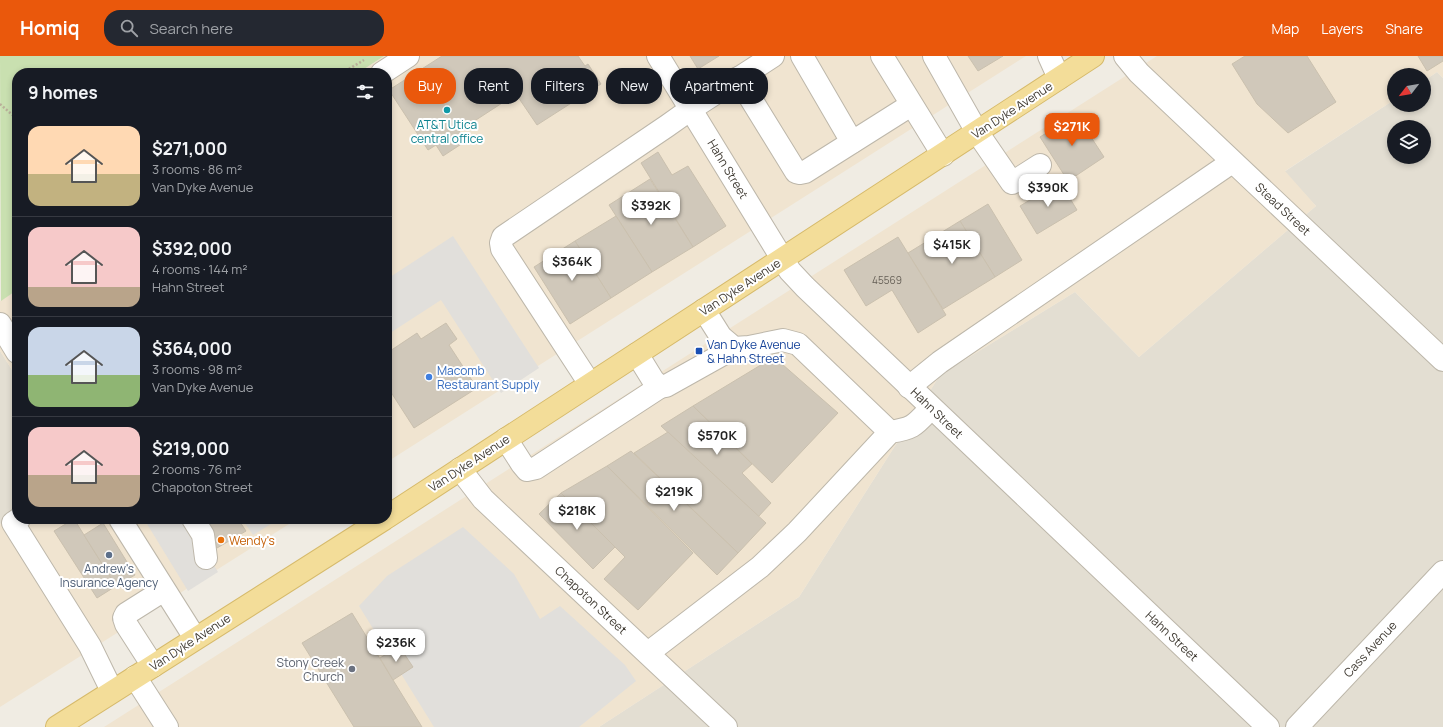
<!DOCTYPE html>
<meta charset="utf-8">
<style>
:root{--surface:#171b24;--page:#242831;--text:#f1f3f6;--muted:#9ea1a6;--line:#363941;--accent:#ea580c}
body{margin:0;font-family:Manrope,sans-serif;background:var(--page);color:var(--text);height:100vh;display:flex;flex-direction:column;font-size:15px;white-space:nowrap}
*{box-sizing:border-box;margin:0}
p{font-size:13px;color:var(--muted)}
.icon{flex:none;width:22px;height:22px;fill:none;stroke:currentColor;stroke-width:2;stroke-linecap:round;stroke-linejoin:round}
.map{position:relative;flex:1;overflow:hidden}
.sheet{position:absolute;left:12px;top:12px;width:380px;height:456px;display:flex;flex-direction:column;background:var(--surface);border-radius:16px;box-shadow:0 2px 6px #0003}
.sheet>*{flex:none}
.top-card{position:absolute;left:404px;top:12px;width:380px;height:36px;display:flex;gap:8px}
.needle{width:26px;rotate:239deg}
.tools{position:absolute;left:1387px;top:12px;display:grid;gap:8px}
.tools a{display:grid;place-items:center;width:44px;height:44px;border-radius:50%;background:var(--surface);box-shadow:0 2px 6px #0003;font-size:20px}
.price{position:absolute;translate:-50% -34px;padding:0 9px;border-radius:8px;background:#fff;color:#222;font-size:13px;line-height:26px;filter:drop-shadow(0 1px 2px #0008)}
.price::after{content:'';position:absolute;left:50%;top:24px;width:12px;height:9px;margin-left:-6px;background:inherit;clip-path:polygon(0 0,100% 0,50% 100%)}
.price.active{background:var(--accent);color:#fff}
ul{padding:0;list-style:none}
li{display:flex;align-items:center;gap:12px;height:100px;padding:0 16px}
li+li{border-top:1px solid var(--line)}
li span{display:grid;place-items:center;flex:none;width:112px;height:80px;border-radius:12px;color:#555}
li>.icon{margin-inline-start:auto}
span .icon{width:48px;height:48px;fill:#fffc;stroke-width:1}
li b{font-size:17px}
h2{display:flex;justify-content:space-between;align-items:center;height:48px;padding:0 16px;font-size:17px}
.pill{padding:0 14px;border-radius:16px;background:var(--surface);box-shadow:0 2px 6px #0003;font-size:14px;line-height:36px}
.pill.active{background:var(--accent);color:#fff}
header{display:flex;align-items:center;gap:24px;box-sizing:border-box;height:56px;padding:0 20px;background:var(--accent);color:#fff}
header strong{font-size:19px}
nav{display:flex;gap:22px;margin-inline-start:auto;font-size:14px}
.search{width:280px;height:36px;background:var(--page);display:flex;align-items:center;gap:10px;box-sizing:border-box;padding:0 14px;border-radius:16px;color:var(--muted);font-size:15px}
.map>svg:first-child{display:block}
.residential{fill:#e3ded2;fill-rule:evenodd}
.commercial{fill:#f0e4d0}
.green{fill:#c9e0b0}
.parking{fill:#e1dfdb}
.building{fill:#d0c8ba;stroke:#cac0ae}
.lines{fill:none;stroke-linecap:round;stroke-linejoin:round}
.minor-casing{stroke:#bdb7aa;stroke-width:24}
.major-casing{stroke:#d6ba6b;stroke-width:24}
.path{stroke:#bab09a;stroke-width:2.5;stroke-dasharray:2 2;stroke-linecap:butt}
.minor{stroke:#fff;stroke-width:22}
.major{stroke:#f3dd99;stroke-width:22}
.culture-dot{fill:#0f9aa8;stroke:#fff;stroke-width:1.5}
.transit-dot{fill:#1a4fb4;stroke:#fff;stroke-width:1.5}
.shop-dot{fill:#3f7fe0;stroke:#fff;stroke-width:1.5}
.food-dot{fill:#e8710a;stroke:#fff;stroke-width:1.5}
.service-dot{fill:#5c6f8a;stroke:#fff;stroke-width:1.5}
.worship-dot{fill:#6b7280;stroke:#fff;stroke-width:1.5}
.labels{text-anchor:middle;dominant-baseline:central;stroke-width:4;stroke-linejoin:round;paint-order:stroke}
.number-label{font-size:10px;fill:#655f56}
.street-label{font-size:12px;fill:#413c34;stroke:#fff}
.culture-label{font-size:12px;fill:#0d838f;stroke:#fff}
.transit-label{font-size:12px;fill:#164399;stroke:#fff;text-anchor:start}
.shop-label{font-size:12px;fill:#366cbe;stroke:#fff;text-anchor:start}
.food-label{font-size:12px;fill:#c56008;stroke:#fff;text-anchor:start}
.service-label{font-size:12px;fill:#4e5e75;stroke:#fff}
.worship-label{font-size:12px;fill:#5b616d;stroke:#fff;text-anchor:end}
</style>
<header>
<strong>Homiq</strong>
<div class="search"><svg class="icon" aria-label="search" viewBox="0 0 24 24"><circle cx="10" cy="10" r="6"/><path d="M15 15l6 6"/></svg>Search here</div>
<nav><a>Map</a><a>Layers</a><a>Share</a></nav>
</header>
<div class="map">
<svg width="1443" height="671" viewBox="0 0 1443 671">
<rect width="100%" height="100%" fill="#f0ece3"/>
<g class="residential">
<path d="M 1437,16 L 1443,22 L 1443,671 L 599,671 L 799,541 L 940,319 L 1075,236 L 1139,301 L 1316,150 L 1284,116 L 1394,44 L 1394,49 L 1424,49 L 1424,25 ZM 1394,71 L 1424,71 L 1424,101 L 1394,101 Z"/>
<polygon points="0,295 17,322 17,457 0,468"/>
</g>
<g class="commercial">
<polygon points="384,0 1026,0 387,406 387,17 358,17"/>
<polygon points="1157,0 1443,0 1443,22 1437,16 1424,25 1424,19 1394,19 1394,44 1285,115 1316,150 1139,301 1075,236 940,319 799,541 599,671 104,671"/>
<polygon points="17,234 17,322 0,295 0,245"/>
<polygon points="17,457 17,463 297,463 0,651 0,468"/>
</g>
<polygon class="green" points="0,0 384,0 358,17 17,17 17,234 1,245"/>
<g class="parking">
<polygon points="453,180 539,312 501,337 441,244 387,279 387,223"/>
<polygon points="144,463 185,463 218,516 188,535"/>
<polygon points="242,463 279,463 253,479"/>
<polygon points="463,471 514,518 540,563 560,550 625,609 636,625 579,671 434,671 359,550 387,520"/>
</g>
<g class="building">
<polygon points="442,0 578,0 585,10 588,8 601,28 537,69 516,38 459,75 466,85 443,100 436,89 428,94 389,34"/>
<polygon points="690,0 719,0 698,13"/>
<polygon points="968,0 1003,0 978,15"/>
<polygon points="1245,0 1307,0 1336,46 1288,77 1257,48 1232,8"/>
<polygon points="1418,0 1443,0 1443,5 1427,15"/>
<polygon points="1076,58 1104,101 1068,125 1040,81"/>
<polygon points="658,96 672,119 688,110 726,170 693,191 641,107"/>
<polygon points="650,123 693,191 652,216 609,149"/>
<polygon points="1060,126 1077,154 1037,178 1020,150"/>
<polygon points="988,148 1022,204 995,221 960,165"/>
<polygon points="616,160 652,216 611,242 575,185"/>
<polygon points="960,165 995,221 943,253 908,197"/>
<polygon points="898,181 946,259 918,277 892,234 866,250 844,214"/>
<polygon points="575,185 611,242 570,268 534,211"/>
<polygon points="446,267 457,283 449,289 477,332 414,372 387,330 387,327 392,324 387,317 387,297 417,277 421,283"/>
<polygon points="774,301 838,357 772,427 693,350"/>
<polygon points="693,350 752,408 742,417 771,447 758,461 661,370"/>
<polygon points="668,376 766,467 738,497 634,397"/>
<polygon points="631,395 738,497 717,519 607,410"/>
<polygon points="607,410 693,497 638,554 604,523 625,501 561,437"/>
<polygon points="561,437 615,491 593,513 539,458"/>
<polygon points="74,463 116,530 97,542 54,475"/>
<polygon points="199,463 238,463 246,475 217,492"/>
<polygon points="103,467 135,519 116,530 84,479"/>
<polygon points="352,557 393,624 422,671 354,671 302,587"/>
<polygon points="399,590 413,611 393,624 380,602"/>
</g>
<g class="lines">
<g class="minor-casing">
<g id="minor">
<polyline points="658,0 783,204 790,215 805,231 1268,671"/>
<polyline points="802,0 852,86"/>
<polyline points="882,0 943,99"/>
<polyline points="934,0 977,76 1012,127 1040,109"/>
<polyline points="1049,0 1059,22"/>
<polyline points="1125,0 1139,17 1443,304"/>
<polyline points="382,17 408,0"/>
<polyline points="738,22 796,116 800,117 805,116 911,49"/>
<polyline points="704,254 721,281 734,292 749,291 783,284 798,288 890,376"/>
<polyline points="0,268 17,296"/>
<polyline points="637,298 653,324 660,331 666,330 734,292"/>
<polyline points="590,328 502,193 501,187 503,181 667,70 691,53 773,0"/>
<polyline points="909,331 940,306 1232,106"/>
<polyline points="506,383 522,408 527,414 536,412 660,331"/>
<polyline points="460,413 483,443 726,671"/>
<polyline points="19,463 13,467 90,590 112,635"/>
<polyline points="120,463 195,582"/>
<polyline points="193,463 203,479 206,502"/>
<path d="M 648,597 L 760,511 L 797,476 L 890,376 C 914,372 914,370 931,352"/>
<polyline points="153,610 126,568 124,562 126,558 164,534"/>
<polyline points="135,621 167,671"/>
<polyline points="1297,671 1443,516"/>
</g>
</g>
<g class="major-casing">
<g id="major">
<polyline points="387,461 1093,0"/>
<polyline points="57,671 384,463"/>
</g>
</g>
<g class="path">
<polyline points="268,15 269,17"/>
<polyline points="342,17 364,4"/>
<polyline points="0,48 17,63"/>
</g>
<use href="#minor" class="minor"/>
<use href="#major" class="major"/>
</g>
<circle class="culture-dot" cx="447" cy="54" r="4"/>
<rect class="transit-dot" x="695" y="291" width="8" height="8" rx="2"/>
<circle class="shop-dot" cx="429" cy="321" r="4"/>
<circle class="food-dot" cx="221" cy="484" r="4"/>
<circle class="service-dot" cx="109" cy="499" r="4"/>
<circle class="worship-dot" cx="352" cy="613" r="4"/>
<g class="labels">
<g class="number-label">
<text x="887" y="224">45569</text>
</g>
<g class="street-label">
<text transform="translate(1012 54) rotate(-33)">Van Dyke Avenue</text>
<text transform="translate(728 113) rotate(59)">Hahn Street</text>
<text transform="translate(1283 153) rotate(43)">Stead Street</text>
<text transform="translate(740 231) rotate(-33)">Van Dyke Avenue</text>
<text transform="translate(937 357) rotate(44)">Hahn Street</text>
<text transform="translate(469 407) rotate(-33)">Van Dyke Avenue</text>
<text transform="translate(591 544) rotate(43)">Chapoton Street</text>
<text transform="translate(1172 580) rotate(43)">Hahn Street</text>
<text transform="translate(190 586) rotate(-33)">Van Dyke Avenue</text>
<text transform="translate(1370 593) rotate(-47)">Cass Avenue</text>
</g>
<g class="culture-label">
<text x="447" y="68">AT&amp;T Utica<tspan x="447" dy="14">central office</tspan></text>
</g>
<g class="transit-label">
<text x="707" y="288">Van Dyke Avenue<tspan x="707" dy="14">&amp; Hahn Street</tspan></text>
</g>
<g class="shop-label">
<text x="437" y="314">Macomb<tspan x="437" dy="14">Restaurant Supply</tspan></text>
</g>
<g class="food-label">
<text x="229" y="484">Wendy's</text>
</g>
<g class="service-label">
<text x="109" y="512">Andrew's<tspan x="109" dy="14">Insurance Agency</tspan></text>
</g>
<g class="worship-label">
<text x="344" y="606">Stony Creek<tspan x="344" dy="14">Church</tspan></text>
</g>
</g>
</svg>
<div class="tools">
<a><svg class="needle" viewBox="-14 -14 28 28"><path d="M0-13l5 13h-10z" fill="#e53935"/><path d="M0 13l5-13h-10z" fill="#9ea1a6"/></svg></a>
<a><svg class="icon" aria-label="layers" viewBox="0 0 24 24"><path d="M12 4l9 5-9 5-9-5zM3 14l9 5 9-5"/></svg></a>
</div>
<b class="price active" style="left:1072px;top:91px">$271K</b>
<b class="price" style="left:1048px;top:152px">$390K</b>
<b class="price" style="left:651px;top:170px">$392K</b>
<b class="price" style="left:952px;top:209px">$415K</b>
<b class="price" style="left:572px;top:226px">$364K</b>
<b class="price" style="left:717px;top:400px">$570K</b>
<b class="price" style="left:674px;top:456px">$219K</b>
<b class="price" style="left:577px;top:475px">$218K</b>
<b class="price" style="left:396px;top:607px">$236K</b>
<div class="top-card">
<a class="pill active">Buy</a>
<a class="pill">Rent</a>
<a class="pill">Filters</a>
<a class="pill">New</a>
<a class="pill">Apartment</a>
</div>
<section class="sheet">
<h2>9 homes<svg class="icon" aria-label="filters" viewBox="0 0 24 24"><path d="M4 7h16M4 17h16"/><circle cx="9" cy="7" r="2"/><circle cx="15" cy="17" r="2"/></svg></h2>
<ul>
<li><span style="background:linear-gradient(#ffd9b3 60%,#c2b280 0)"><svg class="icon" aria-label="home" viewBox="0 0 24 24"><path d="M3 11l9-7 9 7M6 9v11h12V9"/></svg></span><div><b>$271,000</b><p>3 rooms · 86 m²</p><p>Van Dyke Avenue</p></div></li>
<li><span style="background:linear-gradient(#f6c9c9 75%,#b9a48a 0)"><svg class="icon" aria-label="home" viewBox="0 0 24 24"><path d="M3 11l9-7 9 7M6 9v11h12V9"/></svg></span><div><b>$392,000</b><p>4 rooms · 144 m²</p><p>Hahn Street</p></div></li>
<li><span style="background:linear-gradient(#c9d6e8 60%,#8fb573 0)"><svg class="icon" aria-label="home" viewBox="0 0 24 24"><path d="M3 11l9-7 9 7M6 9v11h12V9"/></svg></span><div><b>$364,000</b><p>3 rooms · 98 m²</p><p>Van Dyke Avenue</p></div></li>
<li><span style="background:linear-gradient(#f6c9c9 60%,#b9a48a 0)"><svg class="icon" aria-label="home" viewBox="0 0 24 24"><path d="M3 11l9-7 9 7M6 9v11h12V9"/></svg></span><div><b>$219,000</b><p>2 rooms · 76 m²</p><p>Chapoton Street</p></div></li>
</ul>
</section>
</div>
